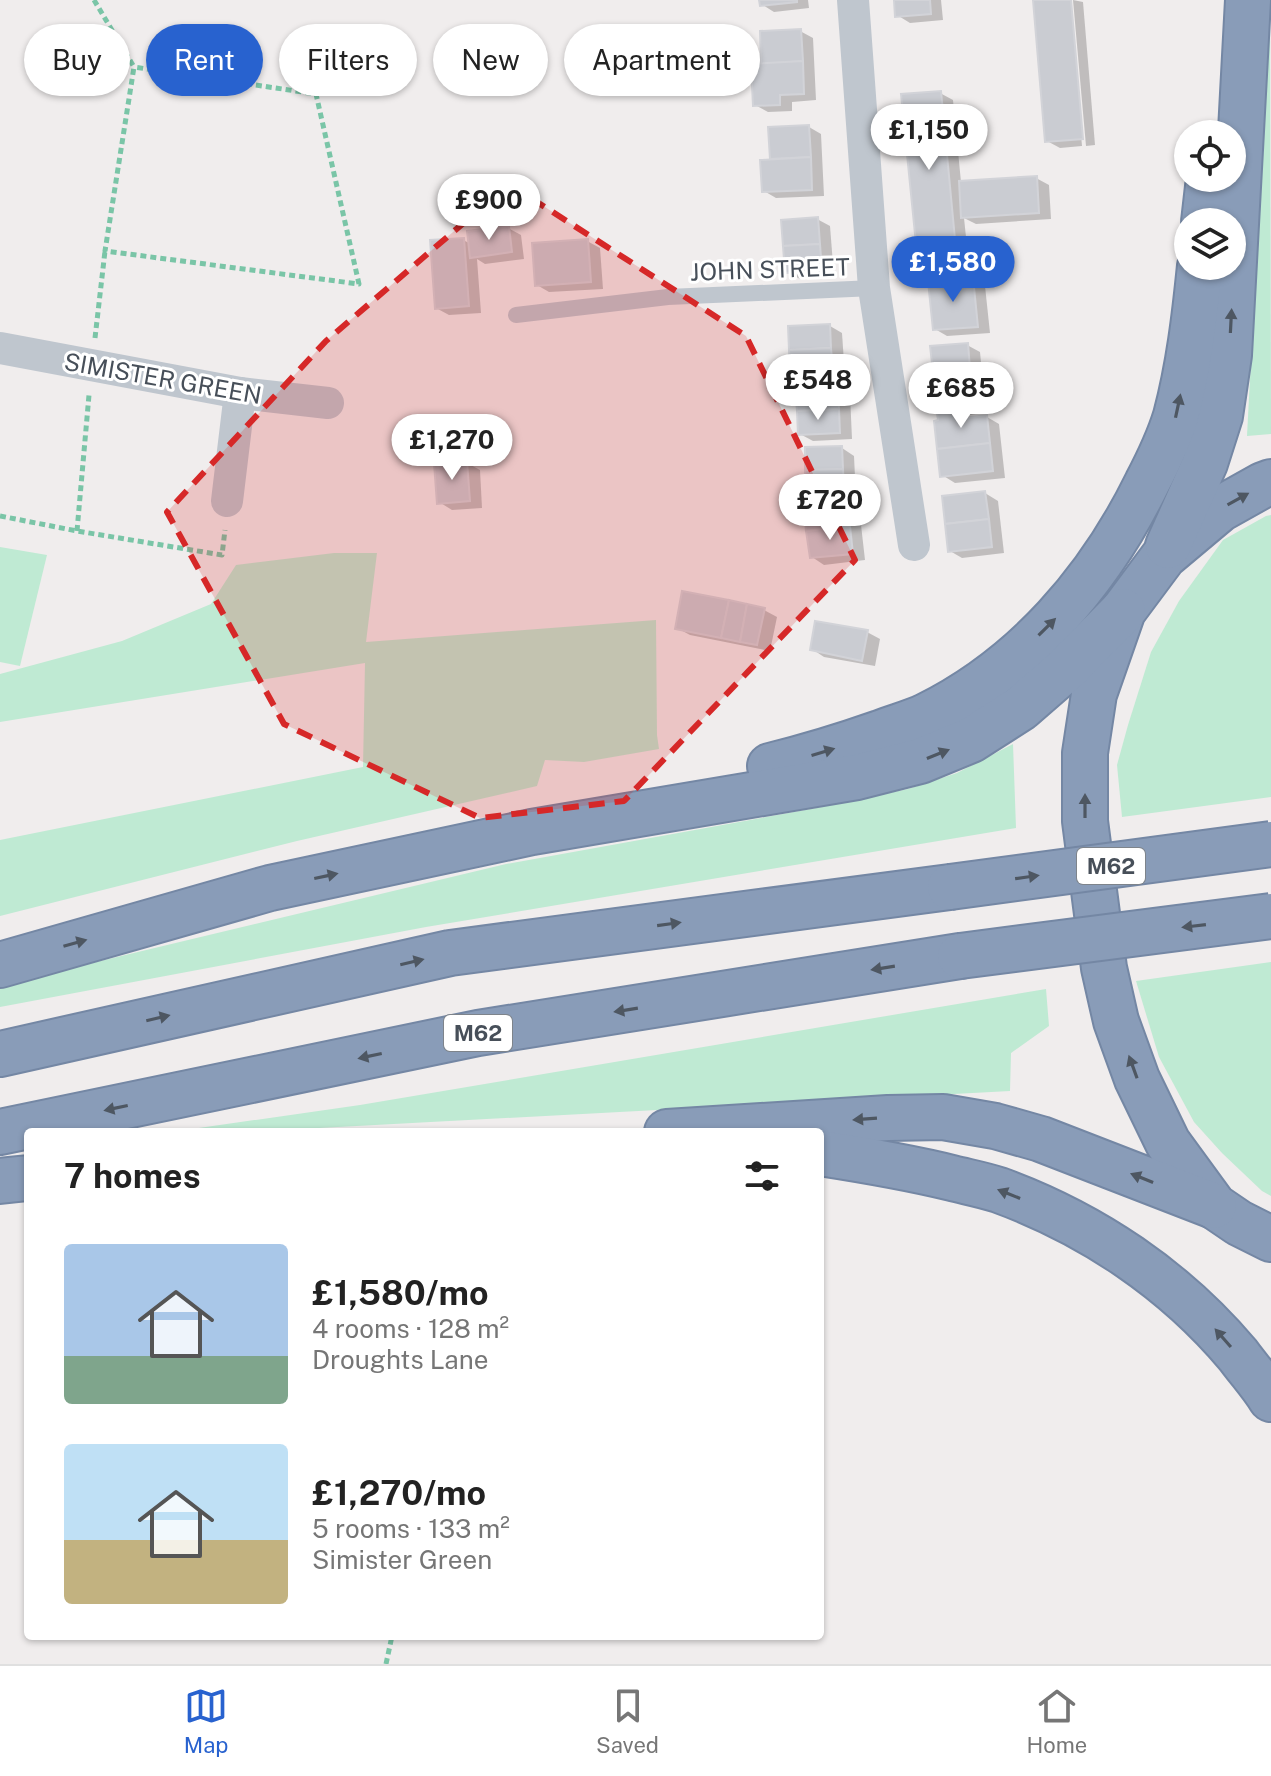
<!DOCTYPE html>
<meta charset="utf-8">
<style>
:root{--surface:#fff;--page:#f2f2f2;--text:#222;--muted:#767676;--line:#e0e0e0;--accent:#2862cf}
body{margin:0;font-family:"Public Sans",sans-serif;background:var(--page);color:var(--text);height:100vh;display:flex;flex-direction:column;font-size:30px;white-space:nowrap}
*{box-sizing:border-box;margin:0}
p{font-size:26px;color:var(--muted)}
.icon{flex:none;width:44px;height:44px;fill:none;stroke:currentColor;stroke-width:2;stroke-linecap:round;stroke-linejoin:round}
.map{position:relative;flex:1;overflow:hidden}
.drawer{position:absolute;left:24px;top:1128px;width:800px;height:512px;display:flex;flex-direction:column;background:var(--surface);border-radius:8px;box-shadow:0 2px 6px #0004}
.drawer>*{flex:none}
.banner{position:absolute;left:24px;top:24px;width:800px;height:72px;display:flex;gap:16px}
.buttons{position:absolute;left:1174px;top:120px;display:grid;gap:16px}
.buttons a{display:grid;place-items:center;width:72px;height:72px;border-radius:50%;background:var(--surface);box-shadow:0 2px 6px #0004;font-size:40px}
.price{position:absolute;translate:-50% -68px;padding:0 18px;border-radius:28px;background:#fff;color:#222;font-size:26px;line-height:52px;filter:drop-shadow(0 2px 4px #0008)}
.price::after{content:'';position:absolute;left:50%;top:48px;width:24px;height:18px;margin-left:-12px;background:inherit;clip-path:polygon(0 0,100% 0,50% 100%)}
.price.selected{background:var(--accent);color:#fff}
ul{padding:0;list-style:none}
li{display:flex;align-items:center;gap:24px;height:200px;padding:0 40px}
li span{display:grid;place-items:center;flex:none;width:224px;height:160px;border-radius:8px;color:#555}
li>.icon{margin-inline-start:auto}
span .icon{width:96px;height:96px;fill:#fffc;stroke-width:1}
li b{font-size:34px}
h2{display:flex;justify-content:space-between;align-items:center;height:96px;padding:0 40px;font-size:34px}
.pill{padding:0 28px;border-radius:36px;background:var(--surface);box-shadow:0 2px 6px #0004;font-size:28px;line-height:72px}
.pill.selected{background:var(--accent);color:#fff}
.tabs{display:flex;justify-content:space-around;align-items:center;height:112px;border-top:2px solid var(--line);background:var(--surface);font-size:22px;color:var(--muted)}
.tabs a{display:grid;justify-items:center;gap:4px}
.tabs .selected{color:var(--accent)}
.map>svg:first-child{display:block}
.green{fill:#bfead3}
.shadow{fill:#0003}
.building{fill:#caccd2;stroke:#d2d3d8;stroke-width:2}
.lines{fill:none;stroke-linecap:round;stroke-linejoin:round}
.highway-casing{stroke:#7487a4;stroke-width:48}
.path{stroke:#7ac5a7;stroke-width:5;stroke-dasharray:6 4;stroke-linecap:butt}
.lane{stroke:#bfc6ce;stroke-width:16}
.street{stroke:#bfc6ce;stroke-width:32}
.highway{stroke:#899cb8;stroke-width:44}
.highway-bridge-casing{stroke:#7487a4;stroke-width:48;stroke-linecap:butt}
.highway-bridge{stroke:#899cb8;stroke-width:44}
.oneway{fill:#4e5762}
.marked{fill:#d62828;fill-opacity:0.2;stroke:#d62828;stroke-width:6;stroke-dasharray:16 10;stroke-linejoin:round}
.labels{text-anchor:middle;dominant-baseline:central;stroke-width:6;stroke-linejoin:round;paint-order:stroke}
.shield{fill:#fff;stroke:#7e848b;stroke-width:2}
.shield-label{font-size:22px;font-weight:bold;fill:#474f59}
.street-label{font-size:24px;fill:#474f59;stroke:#fff}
</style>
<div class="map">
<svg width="1271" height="1664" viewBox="0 0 1271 1664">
<rect width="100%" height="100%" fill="#f0eded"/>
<g class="green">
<polygon points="1270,0 1271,434 1247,436"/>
<polygon points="1271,515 1271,797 1122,817 1117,765 1128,725 1151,652 1179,601 1223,540 1266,516"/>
<polygon points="0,547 47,555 20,666 0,662"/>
<polygon points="334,553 377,553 366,642 656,620 657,735 659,749 584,762 545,760 537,786 297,841 0,916 0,840 363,767 365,663 0,722 0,674 122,641 211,604 236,565"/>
<polygon points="1013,744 1016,828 426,927 0,1007 0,985 506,864 816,808 908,789 957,773"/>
<polygon points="1271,962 1271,1196 1262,1191 1222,1153 1194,1122 1159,1057 1136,981"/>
<polygon points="1046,989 1049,1026 1011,1053 1010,1091 246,1132 171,1132 360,1105"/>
</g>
<g class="shadow">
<polygon points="761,0 808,0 809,8 774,12 761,4"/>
<polygon points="896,0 941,0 943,20 910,23 897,15"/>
<polygon points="1035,0 1069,0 1082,146 1060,148 1047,141"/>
<polygon points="1073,0 1083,2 1095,145 1086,146"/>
<polygon points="800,31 813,38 816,100 792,102 792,111 768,112 755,105 763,66"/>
<polygon points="940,93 953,100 961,182 1036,178 1049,185 1051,219 976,224 964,218 968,256 931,260 918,253"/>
<polygon points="809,127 821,134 824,196 776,198 764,191 772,161 770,128"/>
<polygon points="817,219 830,226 834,277 800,279 787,272"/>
<polygon points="508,228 521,235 524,259 485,264 477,259 481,313 449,315 436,308 463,240 471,244"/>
<polygon points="587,241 600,248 603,289 549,292 537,285"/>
<polygon points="973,279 985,286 990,333 947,336 935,329"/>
<polygon points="830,326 842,333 845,377 805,380 792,373"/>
<polygon points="967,345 980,352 986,413 966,415 972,419 987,417 999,424 1005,478 955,483 942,475 954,413 946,409 945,402 937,398"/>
<polygon points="837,387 850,394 852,439 813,441 800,434"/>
<polygon points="842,448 854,456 856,498 844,498 859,507 865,560 824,565 812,557 831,499 821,499 808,491"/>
<polygon points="467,463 480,470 482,508 452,510 439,502"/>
<polygon points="985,493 998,501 1004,553 962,558 950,551"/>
<polygon points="764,610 777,617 770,651 690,635 677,628"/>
<polygon points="867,632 880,639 875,666 824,657 812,649"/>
</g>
<g class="building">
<polygon points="759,0 797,0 797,2 760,6"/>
<polygon points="894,0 930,0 931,14 895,17"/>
<polygon points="1033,0 1071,0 1083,139 1045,142"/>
<polygon points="801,29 803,61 761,64 760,31"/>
<polygon points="803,61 804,94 780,95 780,105 753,106 751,64"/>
<polygon points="941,91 956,250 917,254 901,94"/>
<polygon points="809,125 811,157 770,159 768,127"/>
<polygon points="811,157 812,190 762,192 760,160"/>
<polygon points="1037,176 1039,213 961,218 959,181"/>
<polygon points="818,217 820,244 783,246 781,220"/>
<polygon points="509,226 512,252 470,258 467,231"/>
<polygon points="464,238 469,306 435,309 430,240"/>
<polygon points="588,239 591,282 535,286 532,243"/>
<polygon points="820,244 822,271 785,273 783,246"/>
<polygon points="973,277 978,327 933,330 928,281"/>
<polygon points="830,324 831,348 789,350 788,326"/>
<polygon points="968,343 970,369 933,372 930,346"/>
<polygon points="831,348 833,371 790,374 789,350"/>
<polygon points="970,369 974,407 944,410 943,398 935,399 933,372"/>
<polygon points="838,385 839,409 797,411 795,387"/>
<polygon points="839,409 840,433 798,435 797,411"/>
<polygon points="962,410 963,418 987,415 990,443 937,449 934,421 938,420 937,413"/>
<polygon points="990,443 993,471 940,477 937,449"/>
<polygon points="842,446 843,469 805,470 805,447"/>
<polygon points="467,461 470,501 437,504 434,463"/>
<polygon points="843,469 844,492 806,493 805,470"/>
<polygon points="985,491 989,519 945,524 942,496"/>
<polygon points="847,498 850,526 806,531 803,503"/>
<polygon points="989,519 992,547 948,552 945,524"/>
<polygon points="850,526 853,554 810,558 806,531"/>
<polygon points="682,591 729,600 721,638 675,629"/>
<polygon points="729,600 747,604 740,642 721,638"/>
<polygon points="747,604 765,608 757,645 740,642"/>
<polygon points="815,621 868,630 862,661 810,650"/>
</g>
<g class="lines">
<g class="highway-casing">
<g id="highway">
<polyline points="1204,222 1209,178"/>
<polyline points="1271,482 1263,485 1220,509 1164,556 1123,611 1094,694 1085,753 1085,821 1104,968 1116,1021 1137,1079 1168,1143 1214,1206 1239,1223 1271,1239"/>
<polyline points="1168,546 1205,463 1220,416 1229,355 1248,0"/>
<path d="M 770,766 C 807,757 843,746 880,733 C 895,727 911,723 926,716 C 1025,667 1099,581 1147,483 C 1158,462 1169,439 1176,416 C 1189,367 1195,316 1200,266"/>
<polyline points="0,965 270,888 532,832 857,777 920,761 971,740 1021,708 1067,668 1123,611"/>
<polyline points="0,1054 450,953 950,887"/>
<polyline points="0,1132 478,1033 960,956"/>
<polyline points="667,1132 888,1118 943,1117 995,1126 1041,1139 1214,1206"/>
<path d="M 820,1153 C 865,1160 908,1167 952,1178 C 968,1182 984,1185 999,1190 C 1092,1224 1175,1280 1238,1355 C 1249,1370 1261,1383 1271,1399"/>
<polyline points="0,1181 28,1178"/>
</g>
</g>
<g class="path">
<polyline points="94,0 134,67 105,251 359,284 316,94 134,67"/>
<polyline points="95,338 105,251"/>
<polyline points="0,516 77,531 222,555 225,530"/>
<polyline points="77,531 89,395"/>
<polyline points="386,1664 392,1636"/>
</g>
<polyline class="lane" points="516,315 668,297 874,288"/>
<g class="street">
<polyline points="853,0 874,288 914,545"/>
<polyline points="0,348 240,393 328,403"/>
<polyline points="227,501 240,393"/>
</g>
<use href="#highway" class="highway"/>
<g class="highway-bridge-casing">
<g id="highway-bridge">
<polyline points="950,887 1271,844"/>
<polyline points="960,956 1271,916"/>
</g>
</g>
<use href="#highway-bridge" class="highway-bridge"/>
</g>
<defs><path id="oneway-solid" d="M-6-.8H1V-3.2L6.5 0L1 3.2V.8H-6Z" transform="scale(2)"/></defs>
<g class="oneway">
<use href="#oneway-solid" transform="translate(1231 321) rotate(-87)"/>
<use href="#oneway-solid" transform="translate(1178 406) rotate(-78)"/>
<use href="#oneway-solid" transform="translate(1238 499) rotate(-29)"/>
<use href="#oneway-solid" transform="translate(1047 627) rotate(-45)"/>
<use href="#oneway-solid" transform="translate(823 752) rotate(-17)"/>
<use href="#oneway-solid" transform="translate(938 754) rotate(-22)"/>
<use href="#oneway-solid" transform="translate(1085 806) rotate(-90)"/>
<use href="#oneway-solid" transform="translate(326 876) rotate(-12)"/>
<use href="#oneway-solid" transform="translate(1027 877) rotate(-8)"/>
<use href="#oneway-solid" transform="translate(669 924) rotate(-8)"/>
<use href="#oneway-solid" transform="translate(1194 926) rotate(173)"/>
<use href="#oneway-solid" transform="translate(75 943) rotate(-16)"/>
<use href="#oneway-solid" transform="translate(412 962) rotate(-13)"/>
<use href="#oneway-solid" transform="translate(883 968) rotate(171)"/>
<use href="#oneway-solid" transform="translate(626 1010) rotate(171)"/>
<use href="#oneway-solid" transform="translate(158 1018) rotate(-13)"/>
<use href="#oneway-solid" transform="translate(370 1056) rotate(168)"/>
<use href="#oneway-solid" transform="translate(1133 1067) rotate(-110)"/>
<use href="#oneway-solid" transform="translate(116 1108) rotate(168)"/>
<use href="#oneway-solid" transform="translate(865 1119) rotate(176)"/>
<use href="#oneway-solid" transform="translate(1142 1178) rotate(-158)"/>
<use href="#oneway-solid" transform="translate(1009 1194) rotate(-158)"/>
<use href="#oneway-solid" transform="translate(1223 1338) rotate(-131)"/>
</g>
<path class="marked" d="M 509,184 L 746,336 L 855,560 L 624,801 L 480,818 L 284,724 L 167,512 L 326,341 Z"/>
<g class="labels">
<g class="shield">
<rect x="1077" y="848" width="68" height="36" rx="6"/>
<rect x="444" y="1015" width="68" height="36" rx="6"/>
</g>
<g class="shield-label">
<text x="1111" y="866">M62</text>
<text x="478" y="1033">M62</text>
</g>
<g class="street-label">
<text transform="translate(770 269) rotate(-2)">JOHN STREET</text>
<text transform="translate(163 378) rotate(10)">SIMISTER GREEN</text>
</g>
</g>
</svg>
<div class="buttons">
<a><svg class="icon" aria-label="locate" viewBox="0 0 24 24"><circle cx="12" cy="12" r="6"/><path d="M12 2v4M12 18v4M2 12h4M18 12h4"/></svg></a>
<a><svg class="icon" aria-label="layers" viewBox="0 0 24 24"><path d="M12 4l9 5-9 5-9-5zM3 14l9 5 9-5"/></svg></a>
</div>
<b class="price" style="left:929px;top:172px">£1,150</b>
<b class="price" style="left:489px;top:242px">£900</b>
<b class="price selected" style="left:953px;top:304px">£1,580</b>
<b class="price" style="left:818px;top:422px">£548</b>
<b class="price" style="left:961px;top:430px">£685</b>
<b class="price" style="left:452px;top:482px">£1,270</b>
<b class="price" style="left:830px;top:542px">£720</b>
<div class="banner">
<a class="pill">Buy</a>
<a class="pill selected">Rent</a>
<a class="pill">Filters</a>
<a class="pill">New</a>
<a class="pill">Apartment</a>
</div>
<section class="drawer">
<h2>7 homes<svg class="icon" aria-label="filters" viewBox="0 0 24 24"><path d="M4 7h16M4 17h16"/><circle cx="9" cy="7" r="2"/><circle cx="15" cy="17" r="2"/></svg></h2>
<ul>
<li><span style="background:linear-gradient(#a9c7e8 70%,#7fa58c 0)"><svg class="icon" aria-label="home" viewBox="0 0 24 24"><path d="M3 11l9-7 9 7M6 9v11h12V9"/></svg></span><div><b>£1,580/mo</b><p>4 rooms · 128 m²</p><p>Droughts Lane</p></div></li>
<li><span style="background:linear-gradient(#bfe0f5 60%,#c2b280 0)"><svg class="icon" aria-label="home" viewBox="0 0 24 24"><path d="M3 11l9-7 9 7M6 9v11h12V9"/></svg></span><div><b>£1,270/mo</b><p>5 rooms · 133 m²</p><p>Simister Green</p></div></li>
</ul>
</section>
</div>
<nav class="tabs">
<a class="selected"><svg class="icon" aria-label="map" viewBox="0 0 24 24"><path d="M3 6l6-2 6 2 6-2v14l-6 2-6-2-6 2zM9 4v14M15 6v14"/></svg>Map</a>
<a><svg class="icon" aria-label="saved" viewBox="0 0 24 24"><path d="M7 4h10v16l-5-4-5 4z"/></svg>Saved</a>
<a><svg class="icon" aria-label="home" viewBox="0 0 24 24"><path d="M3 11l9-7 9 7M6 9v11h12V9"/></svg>Home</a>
</nav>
